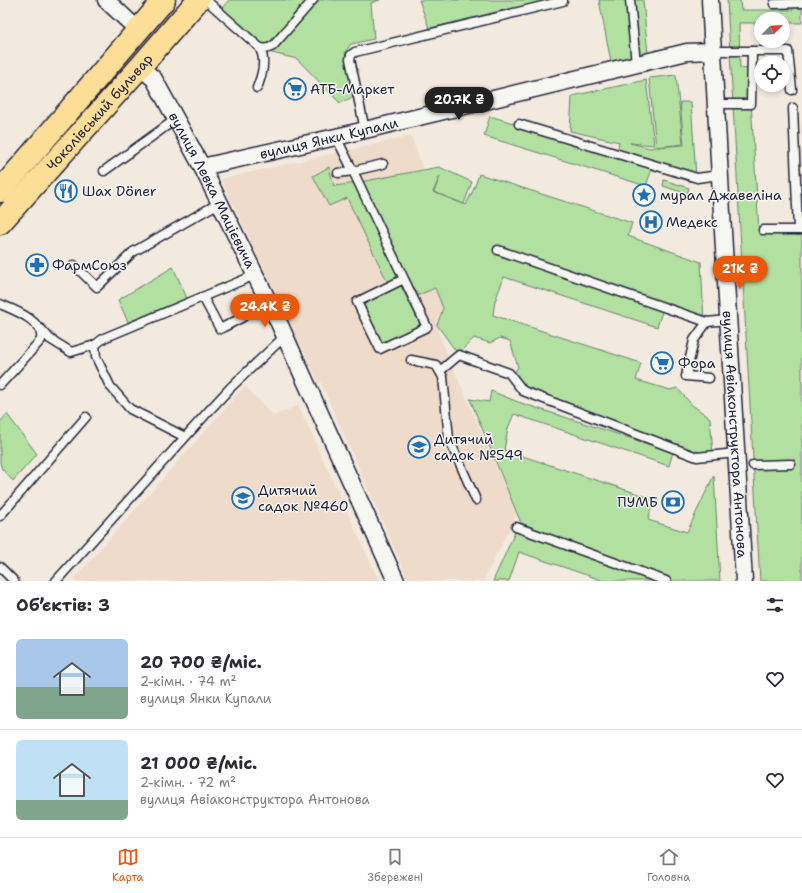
<!DOCTYPE html>
<html lang="uk">
<meta charset="utf-8">
<style>
:root{--surface:#fff;--page:#f7f7f7;--text:#2b2b33;--muted:#7c7c81;--line:#e1e1e2;--accent:#ea580c}
body{margin:0;font-family:"Shantell Sans",sans-serif;background:var(--page);color:var(--text);height:100vh;display:flex;flex-direction:column;font-size:15px;white-space:nowrap}
*{box-sizing:border-box;margin:0}
p{font-size:13px;color:var(--muted)}
.icon{flex:none;width:22px;height:22px;fill:none;stroke:currentColor;stroke-width:2;stroke-linecap:round;stroke-linejoin:round}
.map{position:relative;height:581px;overflow:hidden}
.side{display:flex;flex-direction:column;background:var(--surface);flex:1}
.side>*{flex:none}
.needle{width:26px;rotate:66deg}
.controls{position:absolute;left:754px;top:12px;display:grid;gap:8px}
.controls a{display:grid;place-items:center;width:36px;height:36px;border-radius:50%;background:var(--surface);box-shadow:0 2px 6px #0003;font-size:20px}
.price{position:absolute;translate:-50% -34px;padding:0 9px;border-radius:14px;background:var(--accent);color:#fff;font-size:13px;line-height:26px;filter:drop-shadow(0 1px 2px #0008)}
.price::after{content:'';position:absolute;left:50%;top:24px;width:12px;height:9px;margin-left:-6px;background:inherit;clip-path:polygon(0 0,100% 0,50% 100%)}
.price.on{background:#222;color:#fff}
ul{padding:0;list-style:none}
li{display:flex;align-items:center;gap:12px;height:100px;padding:0 16px}
li+li{border-top:1px solid var(--line)}
li span{display:grid;place-items:center;flex:none;width:112px;height:80px;border-radius:6px;color:#555}
li>.icon{margin-inline-start:auto}
span .icon{width:48px;height:48px;fill:#fffc;stroke-width:1}
li b{font-size:17px}
h2{display:flex;justify-content:space-between;align-items:center;height:48px;padding:0 16px;font-size:17px}
.menu{display:flex;justify-content:space-around;align-items:center;height:56px;border-top:1px solid var(--line);background:var(--surface);font-size:11px;color:var(--muted)}
.menu a{display:grid;justify-items:center;gap:2px}
.menu .on{color:var(--accent)}
.map>svg:first-child{display:block}
.built{fill:#eedbc9}
.green{fill:#b1e0a0;stroke:#6a816e}
.lines{fill:none;stroke-linecap:round;stroke-linejoin:round}
.lane-casing{stroke:#22223b;stroke-width:11}
.street-casing{stroke:#22223b;stroke-width:19}
.primary-casing{stroke:#22223b;stroke-width:25}
.lane{stroke:#f6f6f2;stroke-width:8}
.street{stroke:#f6f6f2;stroke-width:16}
.primary{stroke:#fdde96;stroke-width:22}
.labels{text-anchor:middle;dominant-baseline:central;stroke-width:3;stroke-linejoin:round;paint-order:stroke}
.poi-label{font-size:14px;fill:#22223b;stroke:#f6f6f2;text-anchor:start}
.street-label{font-size:14px;fill:#22223b;stroke:#f6f6f2}
</style>
<div class="map">
<svg width="802" height="581" viewBox="0 0 802 581">
<rect width="100%" height="100%" fill="#f2eadf"/>
<filter id="ink" filterUnits="userSpaceOnUse"><feTurbulence type="fractalNoise" baseFrequency=".025" numOctaves="2"/><feDisplacementMap in="SourceGraphic" scale="8" xChannelSelector="R" yChannelSelector="G"/><feConvolveMatrix kernelMatrix="1 2 1 2 8 2 1 2 1" color-interpolation-filters="sRGB"/></filter>
<g filter="url(#ink)">
<g class="built">
<polygon points="411,136 460,271 436,321 439,335 517,514 483,581 409,581 321,383 319,383 221,179"/>
<polygon points="245,386 274,416 298,405 379,581 72,581"/>
</g>
<g class="green">
<polygon points="229,0 380,0 371,3 374,39 351,44 345,52 353,97 340,103 297,59 272,53 222,8"/>
<polygon points="419,0 568,0 429,28"/>
<polygon points="599,0 643,0 648,54 611,62"/>
<polygon points="727,0 740,0 741,10 793,10 793,0 802,0 802,23 783,23 783,19 761,19 761,23 739,23 740,68 752,69 751,102 759,231 802,230 802,581 760,581"/>
<polygon points="676,75 683,144 657,147 684,145 680,102 691,102 696,177 653,166 646,186 484,136 490,116 617,155 619,142 570,131 572,96 646,80 654,145 630,143 650,148 656,147 649,78"/>
<polygon points="329,167 334,186 357,183 402,278 389,285 347,198 329,206 313,176"/>
<polygon points="439,167 472,182 464,204 434,192 440,176 433,192 466,205 475,186 479,174 632,223 628,236 701,262 704,321 663,309 657,327 504,277 495,301 493,315 641,363 636,380 670,390 677,388 692,405 710,418 713,454 697,455 525,389 513,375 518,367 510,341 500,338 490,343 474,338 458,354 437,325 443,308 435,288 414,297 360,182"/>
<polygon points="664,180 689,188 687,194 663,186"/>
<polygon points="173,267 187,298 128,322 118,300"/>
<polygon points="401,286 421,326 380,346 360,304"/>
<polygon points="491,391 518,402 673,452 669,466 514,414 508,428 504,450 654,499 648,520 687,532 714,475 720,581 671,581 521,523 470,399 489,402"/>
<polygon points="7,414 37,454 13,481 2,469 0,463 0,422"/>
<polygon points="516,530 657,581 604,581 519,552 509,581 493,581"/>
</g>
<g class="lines">
<g class="lane-casing">
<g id="lane">
<path d="M 206,0 L 259,47 C 264,50 268,49 273,46 L 313,0"/>
<polyline points="630,0 636,64"/>
<polyline points="774,4 802,3"/>
<polyline points="712,51 788,51 792,90"/>
<path d="M 257,88 C 262,75 267,60 259,47"/>
<polyline points="715,104 751,104 752,51"/>
<polyline points="793,108 798,230"/>
<polyline points="519,124 697,178 720,175"/>
<polyline points="365,130 350,59 351,55 355,52 563,1"/>
<polyline points="336,137 353,171 404,279 357,302 380,349 427,327 404,279"/>
<polyline points="104,171 176,119"/>
<polyline points="338,173 353,171 383,164"/>
<polyline points="763,230 802,230"/>
<polyline points="498,250 707,322 728,320"/>
<polyline points="74,265 97,287 133,252 219,203"/>
<polyline points="203,297 220,329 243,317"/>
<path d="M 0,304 C 14,310 45,321 41,340 L 0,385"/>
<polyline points="707,322 694,340 686,376 709,378"/>
<polyline points="41,329 50,339 71,352 95,345"/>
<polyline points="411,360 436,365 443,377 449,439 476,500"/>
<polyline points="440,371 459,355 509,373 523,391 697,457 736,453"/>
<polyline points="185,437 130,409 110,386 96,357 95,345 104,338 255,275"/>
<polyline points="753,465 791,464"/>
<polyline points="0,516 86,417"/>
<polyline points="516,527 666,581"/>
<polyline points="0,567 14,581"/>
<polyline points="56,581 206,414 231,387 285,336"/>
</g>
</g>
<g class="street-casing">
<g id="street">
<polyline points="106,0 138,30"/>
<path id="s1" d="M 710,0 L 724,249 L 744,581"/>
<path id="s2" d="M 140,67 L 154,79 L 202,167 L 279,323 L 396,581"/>
<path id="s3" d="M 202,167 L 336,137 L 687,52 L 712,51"/>
</g>
</g>
<g class="primary-casing">
<g id="primary">
<polyline points="0,191 164,0"/>
<path id="s4" d="M 0,223 L 140,67 L 198,0"/>
</g>
</g>
<use href="#lane" class="lane"/>
<use href="#street" class="street"/>
<use href="#primary" class="primary"/>
</g>
</g>
<defs>
<g id="supermarket-ring" transform="scale(1.15)"><circle r="9.5" fill="#f6f6f2" stroke="#1f6fb2" stroke-width="1.5"/><path d="M-6-5.5h2.5l.6 2H6L4.5 2H-2.5L-4.4-4H-6ZM-1.5 3.2a1.3 1.3 0 1 0 .1 0ZM3 3.2a1.3 1.3 0 1 0 .1 0Z" fill="#1f6fb2"/></g>
<g id="restaurant-ring" transform="scale(1.15)"><circle r="9.5" fill="#f6f6f2" stroke="#1f6fb2" stroke-width="1.5"/><path d="M-5-6h1v4h1v-4h1v4h1v-4h1v5L-1.5 .5V6h-2V.5L-5-1ZM5-6V6H3V1.5H1.5Q1.5-4 5-6Z" fill="#1f6fb2"/></g>
<g id="sight-ring" transform="scale(1.15)"><circle r="9.5" fill="#f6f6f2" stroke="#1f6fb2" stroke-width="1.5"/><path d="M0-6L1.8-2.2L6-1.7L2.9 1.2L3.7 5.4L0 3.3L-3.7 5.4L-2.9 1.2L-6-1.7L-1.8-2.2Z" fill="#1f6fb2"/></g>
<g id="hospital-ring" transform="scale(1.15)"><circle r="9.5" fill="#f6f6f2" stroke="#1f6fb2" stroke-width="1.5"/><path d="M-5-5h3v3.5h4V-5h3V5h-3V1.5h-4V5h-3Z" fill="#1f6fb2"/></g>
<g id="pharmacy-ring" transform="scale(1.15)"><circle r="9.5" fill="#f6f6f2" stroke="#1f6fb2" stroke-width="1.5"/><path d="M-2-6h4v4h4v4h-4v4h-4v-4h-4v-4h4Z" fill="#1f6fb2"/></g>
<g id="school-ring" transform="scale(1.15)"><circle r="9.5" fill="#f6f6f2" stroke="#1f6fb2" stroke-width="1.5"/><path d="M0-5L7-2L0 1L-7-2ZM-4 1L0 2.5L4 1V4Q0 6-4 4Z" fill="#1f6fb2"/></g>
<g id="bank-ring" transform="scale(1.15)"><circle r="9.5" fill="#f6f6f2" stroke="#1f6fb2" stroke-width="1.5"/><path d="M-6-4H6V4H-6ZM0-2.3a2.3 2.3 0 1 0 0 4.6a2.3 2.3 0 1 0 0-4.6Z" fill="#1f6fb2"/></g>
</defs>
<g fill-rule="evenodd">
<use href="#supermarket-ring" x="295" y="89"/>
<use href="#restaurant-ring" x="66" y="191"/>
<use href="#sight-ring" x="644" y="195"/>
<use href="#hospital-ring" x="651" y="222"/>
<use href="#pharmacy-ring" x="37" y="265"/>
<use href="#supermarket-ring" x="662" y="363"/>
<use href="#school-ring" x="419" y="447"/>
<use href="#school-ring" x="243" y="498"/>
<use href="#bank-ring" x="673" y="502"/>
</g>
<g class="labels">
<g class="poi-label">
<text x="310" y="89">АТБ-Маркет</text>
<text x="82" y="191">Шах Döner</text>
<text x="660" y="195">мурал Джавеліна</text>
<text x="666" y="222">Медекс</text>
<text x="52" y="265">ФармСоюз</text>
<text x="678" y="363">Фора</text>
<text x="434" y="439">Дитячий<tspan x="434" dy="16">садок №549</tspan></text>
<text x="258" y="490">Дитячий<tspan x="258" dy="16">садок №460</tspan></text>
<text x="658" y="502" text-anchor="end">ПУМБ</text>
</g>
<g class="street-label">
<text stroke="none"><textPath href="#s4" startOffset="149">Чоколівський бульвар</textPath></text>
<text stroke="none"><textPath href="#s3" startOffset="130">вулиця Янки Купали</textPath></text>
<text stroke="none"><textPath href="#s2" startOffset="144">вулиця Левка Мацієвича</textPath></text>
<text stroke="none"><textPath href="#s1" startOffset="435">вулиця Авіаконструктора Антонова</textPath></text>
</g>
</g>
</svg>
<div class="controls">
<a><svg class="needle" viewBox="-14 -14 28 28"><path d="M0-13l5 13h-10z" fill="#e53935"/><path d="M0 13l5-13h-10z" fill="#7c7c81"/></svg></a>
<a><svg class="icon" aria-label="locate" viewBox="0 0 24 24"><circle cx="12" cy="12" r="6"/><path d="M12 2v4M12 18v4M2 12h4M18 12h4"/></svg></a>
</div>
<b class="price on" style="left:459px;top:121px">20.7K ₴</b>
<b class="price" style="left:740px;top:290px">21K ₴</b>
<b class="price" style="left:265px;top:328px">24.4K ₴</b>
</div>
<section class="side">
<h2>Об’єктів: 3<svg class="icon" aria-label="filters" viewBox="0 0 24 24"><path d="M4 7h16M4 17h16"/><circle cx="9" cy="7" r="2"/><circle cx="15" cy="17" r="2"/></svg></h2>
<ul>
<li><span style="background:linear-gradient(#a9c7e8 60%,#7fa58c 0)"><svg class="icon" aria-label="home" viewBox="0 0 24 24"><path d="M3 11l9-7 9 7M6 9v11h12V9"/></svg></span><div><b>20 700 ₴/міс.</b><p>2-кімн. · 74 m²</p><p>вулиця Янки Купали</p></div><svg class="icon" aria-label="heart" viewBox="0 0 24 24"><path d="M12 20l-8-8c-3-5 5-10 8-4 3-6 11-1 8 4z"/></svg></li>
<li><span style="background:linear-gradient(#bfe0f5 75%,#7fa58c 0)"><svg class="icon" aria-label="home" viewBox="0 0 24 24"><path d="M3 11l9-7 9 7M6 9v11h12V9"/></svg></span><div><b>21 000 ₴/міс.</b><p>2-кімн. · 72 m²</p><p>вулиця Авіаконструктора Антонова</p></div><svg class="icon" aria-label="heart" viewBox="0 0 24 24"><path d="M12 20l-8-8c-3-5 5-10 8-4 3-6 11-1 8 4z"/></svg></li>
</ul>
</section>
<nav class="menu">
<a class="on"><svg class="icon" aria-label="map" viewBox="0 0 24 24"><path d="M3 6l6-2 6 2 6-2v14l-6 2-6-2-6 2zM9 4v14M15 6v14"/></svg>Карта</a>
<a><svg class="icon" aria-label="saved" viewBox="0 0 24 24"><path d="M7 4h10v16l-5-4-5 4z"/></svg>Збережені</a>
<a><svg class="icon" aria-label="home" viewBox="0 0 24 24"><path d="M3 11l9-7 9 7M6 9v11h12V9"/></svg>Головна</a>
</nav>
